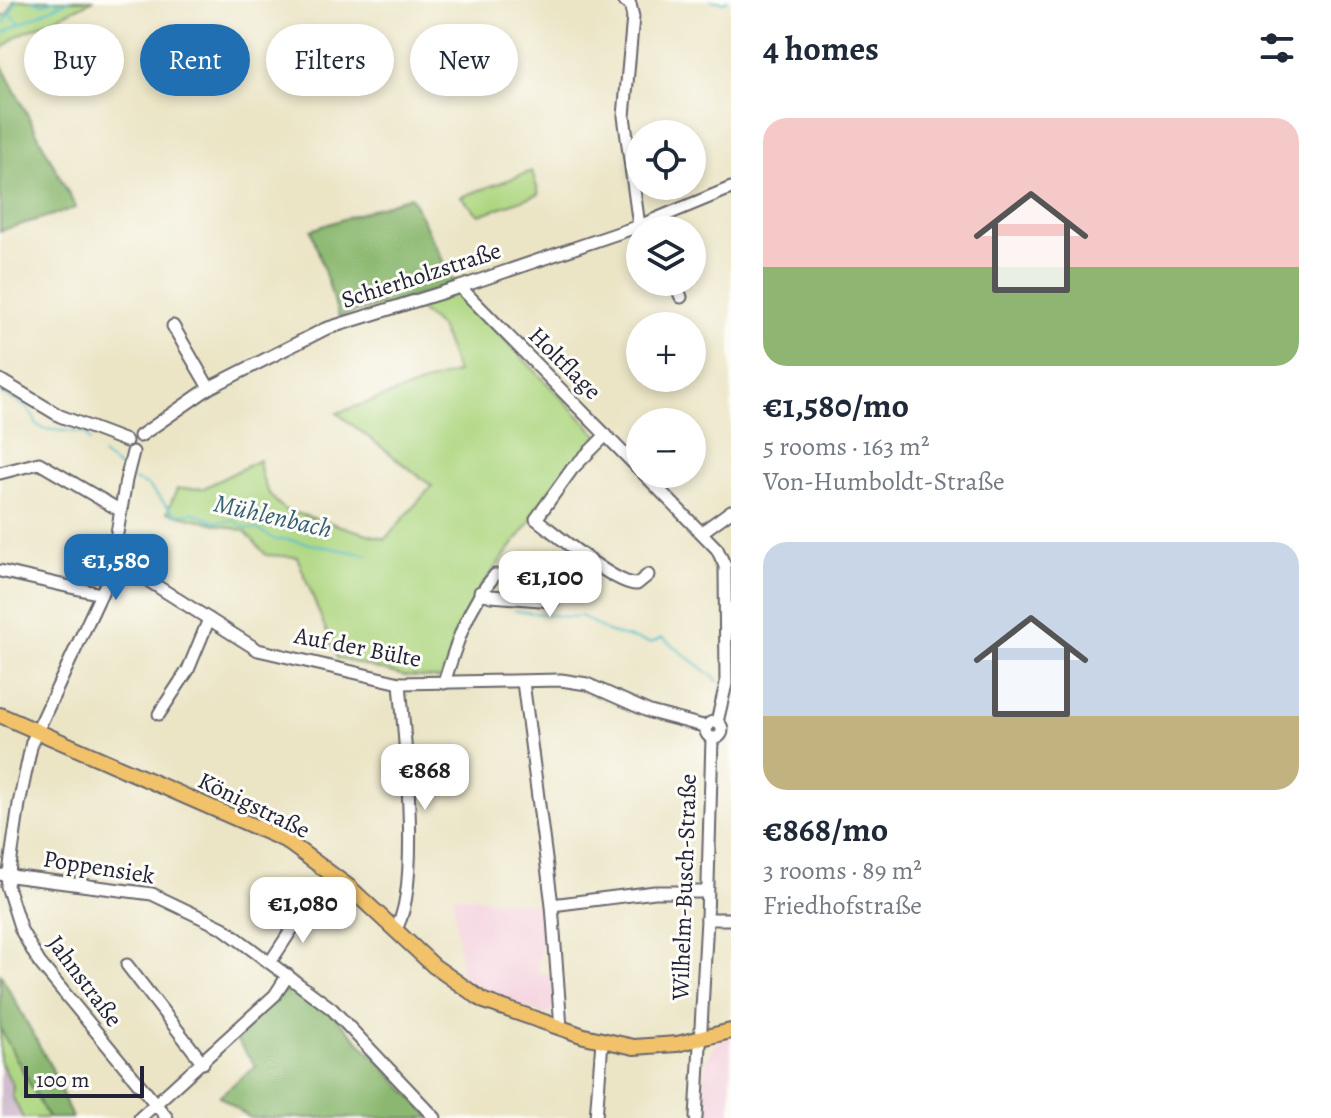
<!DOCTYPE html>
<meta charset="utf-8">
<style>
:root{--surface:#fff;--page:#f6f6f7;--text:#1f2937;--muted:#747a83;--accent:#1f6fb2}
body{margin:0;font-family:Alegreya,serif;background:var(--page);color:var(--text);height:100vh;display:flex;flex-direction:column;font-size:30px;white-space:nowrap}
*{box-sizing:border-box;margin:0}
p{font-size:26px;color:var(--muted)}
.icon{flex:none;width:44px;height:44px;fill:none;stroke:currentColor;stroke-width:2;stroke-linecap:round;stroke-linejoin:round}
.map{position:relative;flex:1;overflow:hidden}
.drawer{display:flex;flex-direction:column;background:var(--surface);width:600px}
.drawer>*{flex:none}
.guide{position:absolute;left:24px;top:24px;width:586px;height:72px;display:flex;gap:16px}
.fabs{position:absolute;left:626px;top:120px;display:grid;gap:16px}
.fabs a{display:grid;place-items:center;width:80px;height:80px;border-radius:50%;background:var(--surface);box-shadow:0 4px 12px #0003;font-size:40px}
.scale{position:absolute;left:24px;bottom:20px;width:120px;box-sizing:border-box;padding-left:8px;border:4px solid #22223b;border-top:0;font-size:22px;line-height:28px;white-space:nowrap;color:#22223b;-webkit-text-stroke:6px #fdfcf7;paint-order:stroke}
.price{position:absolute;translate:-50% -68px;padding:0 18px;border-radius:16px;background:#fff;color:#222;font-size:26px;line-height:52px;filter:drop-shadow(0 2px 4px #0008)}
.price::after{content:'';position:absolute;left:50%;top:48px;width:24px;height:18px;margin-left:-12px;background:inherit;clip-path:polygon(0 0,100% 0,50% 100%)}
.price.on{background:var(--accent);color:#fff}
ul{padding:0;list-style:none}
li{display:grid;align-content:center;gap:16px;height:424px;padding:0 32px}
li span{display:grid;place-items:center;height:248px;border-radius:24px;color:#555}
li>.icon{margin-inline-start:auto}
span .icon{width:144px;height:144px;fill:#fffc;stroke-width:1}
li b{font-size:34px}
h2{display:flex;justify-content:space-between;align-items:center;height:96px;padding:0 32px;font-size:34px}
.chip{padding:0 28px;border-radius:36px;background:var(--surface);box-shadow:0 4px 12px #0003;font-size:28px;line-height:72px}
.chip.on{background:var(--accent);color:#fff}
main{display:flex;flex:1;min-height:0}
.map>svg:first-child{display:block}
.built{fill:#f4cfdd}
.industrial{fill:#d0bdcd}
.green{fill:#afd782;stroke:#687c5e;stroke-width:2}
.forest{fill:#8bb870;stroke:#566d56;stroke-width:2}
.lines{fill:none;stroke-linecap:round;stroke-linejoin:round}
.stream{stroke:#4fbbc9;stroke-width:2}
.minor-casing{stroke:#68666c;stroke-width:15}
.major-casing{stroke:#68666c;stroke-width:18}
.minor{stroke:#fff;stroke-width:11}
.major{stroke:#f2c26a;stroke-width:14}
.labels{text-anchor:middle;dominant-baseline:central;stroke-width:6;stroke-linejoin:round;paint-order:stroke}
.street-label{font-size:24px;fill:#22223b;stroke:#fdfcf7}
.water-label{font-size:26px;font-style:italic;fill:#345f74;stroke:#fdfcf7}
</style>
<main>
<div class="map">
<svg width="731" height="1118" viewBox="0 0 731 1118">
<rect width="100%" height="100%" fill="#fdfcf7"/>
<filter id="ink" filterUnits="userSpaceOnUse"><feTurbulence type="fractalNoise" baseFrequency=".0125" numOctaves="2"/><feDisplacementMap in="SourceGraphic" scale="16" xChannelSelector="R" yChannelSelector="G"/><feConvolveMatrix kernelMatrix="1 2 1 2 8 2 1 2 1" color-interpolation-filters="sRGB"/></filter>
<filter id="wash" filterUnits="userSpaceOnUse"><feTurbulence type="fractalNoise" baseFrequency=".006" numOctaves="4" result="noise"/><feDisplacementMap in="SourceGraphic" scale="32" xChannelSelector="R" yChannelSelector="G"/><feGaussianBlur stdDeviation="1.8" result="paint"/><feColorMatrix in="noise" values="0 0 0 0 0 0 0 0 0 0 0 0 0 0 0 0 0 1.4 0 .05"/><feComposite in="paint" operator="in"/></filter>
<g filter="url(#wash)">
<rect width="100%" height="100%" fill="#ebe5c6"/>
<g class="built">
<polygon points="453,895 539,905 541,927 548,927 550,944 541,944 537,972 552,975 554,1009 547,1015 519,1005 491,994 462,977"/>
<polygon points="731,1037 731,1118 700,1118 706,1061 719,1040"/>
</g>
<polygon class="industrial" points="0,1061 13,1086 12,1096 23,1118 0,1118"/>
<g class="green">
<polygon points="14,0 94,0 17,36 0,51 0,17 8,14"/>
<polygon points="532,171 539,194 479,215 461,197"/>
<path d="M 458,292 L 600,437 L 541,508 L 479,589 L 445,679 L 404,676 L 337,658 L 297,557 L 266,555 L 245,531 L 167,512 L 177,489 L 204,488 L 259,460 C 262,483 267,497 286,510 L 385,539 L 432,486 L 337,413 L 457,372 L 440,327 L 417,308 Z"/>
<polygon points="0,1028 48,1118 23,1118 12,1096 13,1086 0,1061"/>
</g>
<g class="forest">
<polygon points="0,62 76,208 0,231"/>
<polygon points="411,196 455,285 339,317 311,230"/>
<polygon points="0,973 52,1069 72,1118 48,1118 0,1028"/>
<polygon points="292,978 330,1011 432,1118 250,1118 219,1096 256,1066 234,1037"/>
</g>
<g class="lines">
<g class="stream">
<polyline points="33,0 43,4 54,0 60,4"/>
<polyline points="711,0 723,2 728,0"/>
<polyline points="11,14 20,23"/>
<polyline points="0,23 5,22 17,0"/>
<polyline points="0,37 11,28 69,0"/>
<path d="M 0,393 C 15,401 32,406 36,424 L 44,429 L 82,433 L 86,435 L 90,442"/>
<polyline points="102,455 120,468"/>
<polyline points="134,480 147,485 175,514 194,513 216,522 234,521 248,529 257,529 276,540 284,539 368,555"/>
<path d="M 515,611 L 569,617 L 582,616 L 607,632 L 650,643 L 663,638 C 681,652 699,665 718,681"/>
</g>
</g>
</g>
<g filter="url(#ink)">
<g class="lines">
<g class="minor-casing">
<g id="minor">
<polyline points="623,0 630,4 633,17 624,116 639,226"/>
<polyline points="674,282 681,297"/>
<polyline points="460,287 640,470"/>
<polyline points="173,326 209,388"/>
<polyline points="0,380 60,416 126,441"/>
<path d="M 606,435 L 572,469 L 536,519 C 555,533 616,586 637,584 L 648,575"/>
<polyline points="140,436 209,388 325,329 460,287 639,226 731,188"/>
<polyline points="133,452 126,480 110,575 32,742 19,804 7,886 21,930 39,962 167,1118"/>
<polyline points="0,473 39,463 121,511"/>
<polyline points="644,474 717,549 725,566 726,684 717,722"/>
<polyline points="702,532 731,511"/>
<polyline points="115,562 125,566 258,650 400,683 561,680 587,684 650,712 707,727"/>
<polyline points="0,571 101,594"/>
<polyline points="480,592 491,596 553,601 578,552"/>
<polyline points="523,682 552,905 561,1028"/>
<path d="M 444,683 C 456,644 468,606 495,575"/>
<polyline points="159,714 188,670 209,619"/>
<circle cx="714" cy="730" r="8"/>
<polyline points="3,875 152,894 223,928 332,1009 435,1118"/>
<polyline points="552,905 655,892 706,892"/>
<polyline points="707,919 731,919"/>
<path d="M 395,930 C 422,892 404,734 400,683"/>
<polyline points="271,961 292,929 293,914"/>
<polyline points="127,965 203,1063"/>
<polyline points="140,1118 275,995 288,975"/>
<polyline points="596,1118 602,1041"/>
<polyline points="696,1118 707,919 712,738"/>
</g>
</g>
<g class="major-casing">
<polyline id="major" points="0,715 285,840 349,887 434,966 484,1001 584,1036 634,1047 677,1044 731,1031"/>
</g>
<use href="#minor" class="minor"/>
<use href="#major" class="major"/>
</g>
</g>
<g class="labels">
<g class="street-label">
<text transform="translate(421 275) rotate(-18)">Schierholzstraße</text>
<text transform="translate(565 363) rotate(45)">Holtflage</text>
<text transform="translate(358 647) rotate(11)">Auf der Bülte</text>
<text transform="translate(254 805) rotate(26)">Königstraße</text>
<text transform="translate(99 867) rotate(9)">Poppensiek</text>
<text transform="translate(684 887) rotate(-88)">Wilhelm-Busch-Straße</text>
<text transform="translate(85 981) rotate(53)">Jahnstraße</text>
</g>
<g class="water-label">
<text transform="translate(273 516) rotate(13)">Mühlenbach</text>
</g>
</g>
</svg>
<div class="fabs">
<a><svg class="icon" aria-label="locate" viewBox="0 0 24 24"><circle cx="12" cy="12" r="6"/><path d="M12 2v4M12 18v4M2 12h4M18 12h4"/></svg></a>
<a><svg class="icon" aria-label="layers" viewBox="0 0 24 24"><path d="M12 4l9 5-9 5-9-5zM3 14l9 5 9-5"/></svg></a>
<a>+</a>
<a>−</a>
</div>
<div class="scale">100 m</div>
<b class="price on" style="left:116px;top:602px">€1,580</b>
<b class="price" style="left:550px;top:619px">€1,100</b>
<b class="price" style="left:425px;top:812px">€868</b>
<b class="price" style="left:303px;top:945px">€1,080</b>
<div class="guide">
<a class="chip">Buy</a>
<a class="chip on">Rent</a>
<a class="chip">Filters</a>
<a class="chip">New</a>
</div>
</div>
<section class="drawer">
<h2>4 homes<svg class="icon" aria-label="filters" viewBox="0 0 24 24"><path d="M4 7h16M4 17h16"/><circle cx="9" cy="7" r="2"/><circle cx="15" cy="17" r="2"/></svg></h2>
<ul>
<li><span style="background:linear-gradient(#f6c9c9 60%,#8fb573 0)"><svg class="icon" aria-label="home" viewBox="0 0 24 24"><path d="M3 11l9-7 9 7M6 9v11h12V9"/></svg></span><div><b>€1,580/mo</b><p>5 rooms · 163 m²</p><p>Von-Humboldt-Straße</p></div></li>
<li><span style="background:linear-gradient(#c9d6e8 70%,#c2b280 0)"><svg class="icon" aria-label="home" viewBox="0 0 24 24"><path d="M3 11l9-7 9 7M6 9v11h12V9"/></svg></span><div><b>€868/mo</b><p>3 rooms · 89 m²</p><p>Friedhofstraße</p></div></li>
</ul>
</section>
</main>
